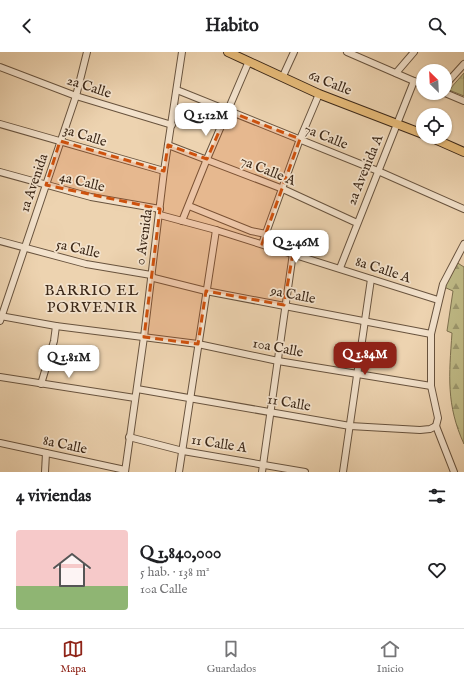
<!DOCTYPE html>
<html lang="es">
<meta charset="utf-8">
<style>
:root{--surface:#fff;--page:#f2f2f2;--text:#202124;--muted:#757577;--line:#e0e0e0;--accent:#8f2418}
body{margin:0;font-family:"IM FELL English",serif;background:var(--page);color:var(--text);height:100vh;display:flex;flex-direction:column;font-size:15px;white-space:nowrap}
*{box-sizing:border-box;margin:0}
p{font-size:13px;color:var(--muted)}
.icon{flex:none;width:22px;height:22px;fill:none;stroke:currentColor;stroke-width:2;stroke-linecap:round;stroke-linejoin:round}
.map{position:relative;height:420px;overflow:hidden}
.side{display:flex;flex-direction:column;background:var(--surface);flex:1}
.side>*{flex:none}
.needle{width:26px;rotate:336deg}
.fabs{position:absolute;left:416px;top:12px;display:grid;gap:8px}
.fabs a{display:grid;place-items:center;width:36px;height:36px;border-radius:50%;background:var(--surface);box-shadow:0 1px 3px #0004;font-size:20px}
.price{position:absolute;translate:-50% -34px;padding:0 9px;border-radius:8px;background:#fff;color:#222;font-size:13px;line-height:26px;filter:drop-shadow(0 1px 2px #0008)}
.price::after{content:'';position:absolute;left:50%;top:24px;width:12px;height:9px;margin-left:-6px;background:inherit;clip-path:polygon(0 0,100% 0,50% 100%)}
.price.on{background:var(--accent);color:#fff}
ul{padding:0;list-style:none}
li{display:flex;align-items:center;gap:12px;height:100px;padding:0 16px}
li span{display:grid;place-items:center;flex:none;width:112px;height:80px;border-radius:4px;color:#555}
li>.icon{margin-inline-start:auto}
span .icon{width:48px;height:48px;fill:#fffc;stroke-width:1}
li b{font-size:17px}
h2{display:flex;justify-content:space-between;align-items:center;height:48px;padding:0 16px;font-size:17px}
header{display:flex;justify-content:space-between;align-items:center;height:52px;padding:0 16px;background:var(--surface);font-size:18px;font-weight:700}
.dock{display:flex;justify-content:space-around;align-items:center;height:56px;border-top:1px solid var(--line);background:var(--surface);font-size:11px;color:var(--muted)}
.dock a{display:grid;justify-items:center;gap:2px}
.dock .on{color:var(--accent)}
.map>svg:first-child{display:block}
.grass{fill:url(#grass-tufts);stroke:#7e714f}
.forest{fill:url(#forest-firs);stroke:#7e714f}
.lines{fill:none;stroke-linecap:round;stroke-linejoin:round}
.minor-casing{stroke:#68533e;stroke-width:8}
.major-casing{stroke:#3c2818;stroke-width:10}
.minor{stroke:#f3e2cc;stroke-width:6}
.major{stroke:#e6ba78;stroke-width:8}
.marked{fill:#ce520e;fill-opacity:0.2;stroke:#ce520e;stroke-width:3;stroke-dasharray:8 5;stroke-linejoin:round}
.labels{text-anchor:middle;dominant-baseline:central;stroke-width:3.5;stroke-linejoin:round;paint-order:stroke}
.street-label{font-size:14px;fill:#3c2818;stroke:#f3e2cc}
.neighbourhood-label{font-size:15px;letter-spacing:1px;fill:#3c2818;stroke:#f3e2cc}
</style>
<header><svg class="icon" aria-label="back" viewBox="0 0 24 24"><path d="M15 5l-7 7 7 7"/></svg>Habito<svg class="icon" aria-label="search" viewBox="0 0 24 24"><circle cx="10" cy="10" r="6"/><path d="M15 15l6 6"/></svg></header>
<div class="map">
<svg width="464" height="420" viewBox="0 0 464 420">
<defs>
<pattern id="grass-tufts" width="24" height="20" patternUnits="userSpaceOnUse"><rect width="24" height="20" fill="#bfba86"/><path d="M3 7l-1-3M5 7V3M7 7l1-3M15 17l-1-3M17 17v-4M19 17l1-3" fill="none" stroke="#9c976d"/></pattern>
<pattern id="forest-firs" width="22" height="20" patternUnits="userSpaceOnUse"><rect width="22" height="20" fill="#bfba86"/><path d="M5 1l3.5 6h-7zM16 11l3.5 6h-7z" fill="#9c976d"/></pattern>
</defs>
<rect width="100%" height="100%" fill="#edd3b0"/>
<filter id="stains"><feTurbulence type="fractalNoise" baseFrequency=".005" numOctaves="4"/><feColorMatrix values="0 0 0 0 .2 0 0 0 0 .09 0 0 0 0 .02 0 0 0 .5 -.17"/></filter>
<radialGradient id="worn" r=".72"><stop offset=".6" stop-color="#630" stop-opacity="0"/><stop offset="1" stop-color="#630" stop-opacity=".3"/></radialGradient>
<polygon class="grass" points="464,21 464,44 449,38"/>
<path class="forest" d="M 456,210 L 464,215 L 464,392 C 446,353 449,323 452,281 L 447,279 L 453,239 L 444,235 Z"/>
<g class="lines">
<g class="minor-casing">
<g id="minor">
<polyline points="347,0 423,33"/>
<polyline points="0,15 76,44 172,73"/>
<polyline points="396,21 414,0"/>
<polyline points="283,24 294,0"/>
<polyline points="445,33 464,12"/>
<polyline points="177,38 378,119 464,157"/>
<polyline points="445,41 464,49"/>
<polyline points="0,72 164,119"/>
<polyline points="168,93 283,137 357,171"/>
<polyline points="0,120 91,145 160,157"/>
<polyline points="189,154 251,179 266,182"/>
<polyline points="160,163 216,178 438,248"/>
<polyline points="182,169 207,107 249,9"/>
<polyline points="0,189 86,212 151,223 154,226 206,239 431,282"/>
<polyline points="262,192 300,87 319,42"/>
<polyline points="340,216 414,29"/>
<polyline points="0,264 56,274 198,292 278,309 431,334"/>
<polyline points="0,269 76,44 87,0"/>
<polyline points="0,325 135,346"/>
<polyline points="41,332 54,289 56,274"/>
<polyline points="137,337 350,374 420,378 430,377 436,374"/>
<polyline points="436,374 438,366 431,334 431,282 443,232 464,192"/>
<polyline points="436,374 454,420"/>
<polyline points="129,385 183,399 305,420"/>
<polyline points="0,391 125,418"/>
<polyline points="45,420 46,401"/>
<polyline points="125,420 144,285 164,119 182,0"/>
<polyline points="179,420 216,178"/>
<polyline points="262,420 293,201"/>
<polyline points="343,420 371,227"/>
</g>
</g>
<g class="major-casing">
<g id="major">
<polyline points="228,0 319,42 423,82"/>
<polyline points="430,85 464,100"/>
</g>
</g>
<use href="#minor" class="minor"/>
<use href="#major" class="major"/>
</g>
<path class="marked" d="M 228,59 L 300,87 L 262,192 L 293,201 L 284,253 L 206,239 L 198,292 L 144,285 L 160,157 L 46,133 L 60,89 L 164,119 L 168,93 L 207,107 Z"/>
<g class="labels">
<g class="street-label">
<text transform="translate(330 31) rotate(22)">6a Calle</text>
<text transform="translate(89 35) rotate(18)">2a Calle</text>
<text transform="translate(85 84) rotate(17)">3a Calle</text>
<text transform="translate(326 85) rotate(22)">7a Calle</text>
<text transform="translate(365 118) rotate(-68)">2a Avenida A</text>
<text transform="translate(268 119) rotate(22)">7a Calle A</text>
<text transform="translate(82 130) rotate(14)">4a Calle</text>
<text transform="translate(34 131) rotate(-71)">1a Avenida</text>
<text transform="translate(144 185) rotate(-82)">0 Avenida</text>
<text transform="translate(78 197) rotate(13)">5a Calle</text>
<text transform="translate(383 218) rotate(18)">8a Calle A</text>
<text transform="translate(293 243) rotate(11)">9a Calle</text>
<text transform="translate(278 296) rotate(11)">10a Calle</text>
<text transform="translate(289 351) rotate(10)">11 Calle</text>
<text transform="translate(219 392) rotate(9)">11 Calle A</text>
<text transform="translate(65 393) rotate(12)">8a Calle</text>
</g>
<g class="neighbourhood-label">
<text x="92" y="238">BARRIO EL<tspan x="92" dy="17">PORVENIR</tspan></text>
</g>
</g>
<rect width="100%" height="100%" filter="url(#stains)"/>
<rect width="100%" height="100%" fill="url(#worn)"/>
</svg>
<div class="fabs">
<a><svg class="needle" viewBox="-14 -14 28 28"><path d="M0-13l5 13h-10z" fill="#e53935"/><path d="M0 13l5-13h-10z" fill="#757577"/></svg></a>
<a><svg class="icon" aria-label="locate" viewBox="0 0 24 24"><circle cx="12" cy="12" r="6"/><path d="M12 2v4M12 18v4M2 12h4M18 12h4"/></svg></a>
</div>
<b class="price" style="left:206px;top:85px">Q 1.12M</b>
<b class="price" style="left:296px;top:212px">Q 2.46M</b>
<b class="price on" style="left:365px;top:324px">Q 1.84M</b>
<b class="price" style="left:69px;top:327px">Q 1.81M</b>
</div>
<section class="side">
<h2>4 viviendas<svg class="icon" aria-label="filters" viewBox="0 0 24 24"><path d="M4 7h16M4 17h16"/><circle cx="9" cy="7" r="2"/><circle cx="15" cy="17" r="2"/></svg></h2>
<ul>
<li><span style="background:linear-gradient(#f6c9c9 70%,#8fb573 0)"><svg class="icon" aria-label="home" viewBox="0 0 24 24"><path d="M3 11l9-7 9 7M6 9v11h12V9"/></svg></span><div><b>Q 1,840,000</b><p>5 hab. · 138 m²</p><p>10a Calle</p></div><svg class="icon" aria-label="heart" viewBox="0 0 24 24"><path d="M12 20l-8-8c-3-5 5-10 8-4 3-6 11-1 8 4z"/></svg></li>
</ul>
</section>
<nav class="dock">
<a class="on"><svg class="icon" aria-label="map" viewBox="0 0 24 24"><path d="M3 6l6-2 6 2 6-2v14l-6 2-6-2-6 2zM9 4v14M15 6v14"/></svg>Mapa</a>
<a><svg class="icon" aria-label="saved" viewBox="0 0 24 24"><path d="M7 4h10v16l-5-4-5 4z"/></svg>Guardados</a>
<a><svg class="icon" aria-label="home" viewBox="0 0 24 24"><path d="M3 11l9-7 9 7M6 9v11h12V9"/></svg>Inicio</a>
</nav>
